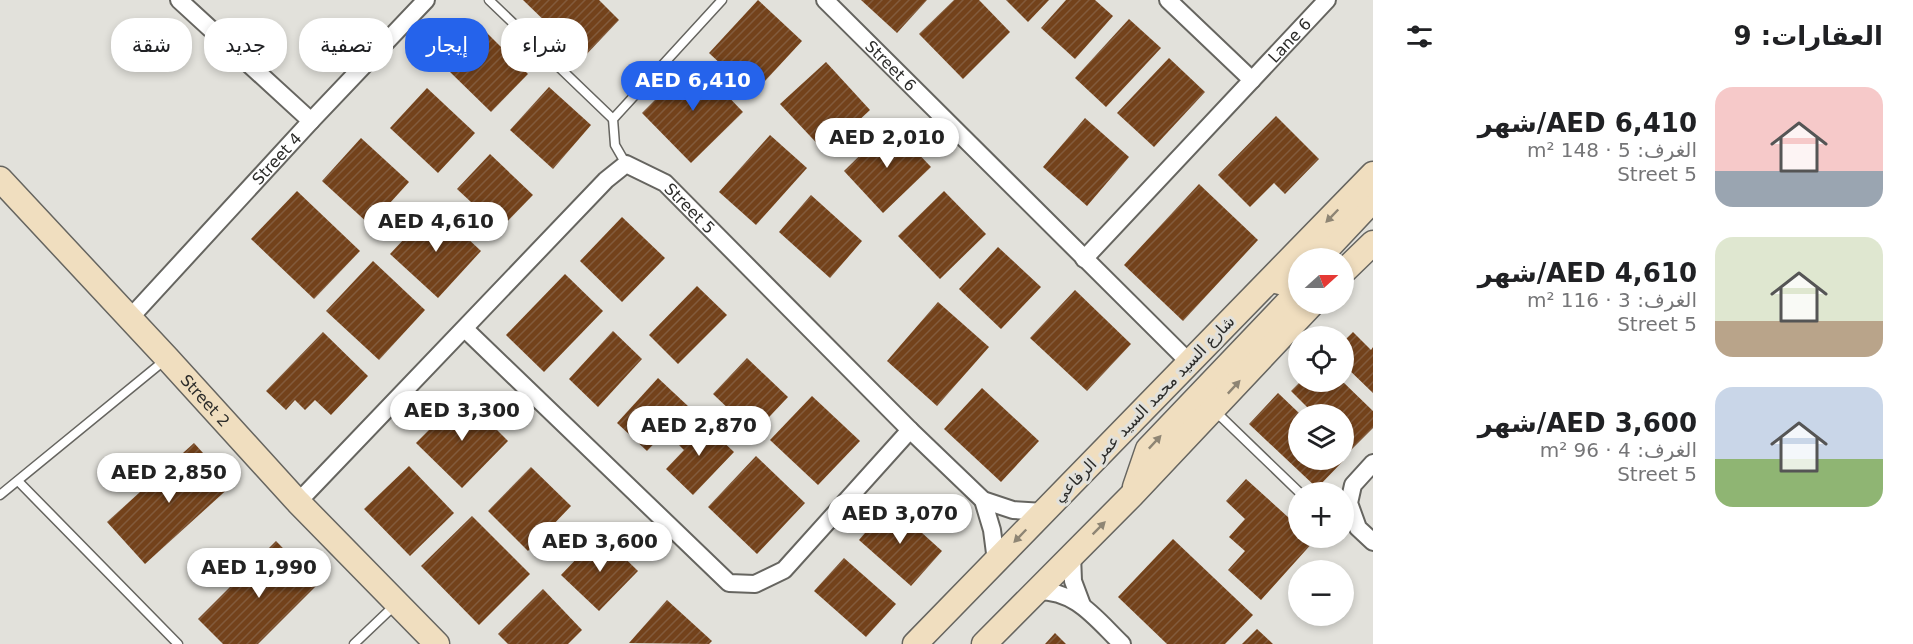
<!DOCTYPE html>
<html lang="ar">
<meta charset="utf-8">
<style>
:root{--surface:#fff;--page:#f6f6f6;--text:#202124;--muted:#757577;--accent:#2563eb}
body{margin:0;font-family:"DejaVu Sans","Noto Sans Arabic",sans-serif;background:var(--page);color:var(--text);direction:rtl;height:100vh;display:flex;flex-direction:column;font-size:22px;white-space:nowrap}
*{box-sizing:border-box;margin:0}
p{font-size:20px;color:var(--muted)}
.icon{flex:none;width:33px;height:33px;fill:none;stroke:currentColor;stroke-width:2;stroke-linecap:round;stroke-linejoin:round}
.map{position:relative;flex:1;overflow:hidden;direction:ltr}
.drawer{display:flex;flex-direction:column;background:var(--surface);width:540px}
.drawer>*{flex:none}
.banner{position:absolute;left:18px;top:18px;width:570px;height:54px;direction:rtl;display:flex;gap:12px}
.needle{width:39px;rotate:69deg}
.tools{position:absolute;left:1288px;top:248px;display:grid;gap:12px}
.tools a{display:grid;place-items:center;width:66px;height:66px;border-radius:50%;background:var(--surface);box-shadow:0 3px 9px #0003;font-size:30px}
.price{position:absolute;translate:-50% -51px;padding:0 14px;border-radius:21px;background:#fff;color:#222;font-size:20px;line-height:39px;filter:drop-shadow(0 2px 3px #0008)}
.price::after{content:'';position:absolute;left:50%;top:36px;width:18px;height:14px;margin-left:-9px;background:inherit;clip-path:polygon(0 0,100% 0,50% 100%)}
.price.active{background:var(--accent);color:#fff}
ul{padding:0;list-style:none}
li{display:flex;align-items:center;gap:18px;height:150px;padding:0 30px}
li span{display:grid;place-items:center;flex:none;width:168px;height:120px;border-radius:18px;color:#555}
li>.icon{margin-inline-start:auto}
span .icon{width:72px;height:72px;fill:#fffc;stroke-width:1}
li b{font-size:26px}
h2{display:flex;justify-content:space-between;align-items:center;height:72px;padding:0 30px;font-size:26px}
.tag{padding:0 21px;border-radius:24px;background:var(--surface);box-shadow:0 3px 9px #0003;font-size:21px;line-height:54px}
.tag.active{background:var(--accent);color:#fff}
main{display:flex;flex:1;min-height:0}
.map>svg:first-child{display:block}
.building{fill:url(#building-hatch)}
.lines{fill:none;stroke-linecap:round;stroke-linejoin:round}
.lane-casing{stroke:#666560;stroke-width:11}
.street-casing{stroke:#666560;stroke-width:20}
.secondary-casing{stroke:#666560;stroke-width:27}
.lane{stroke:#fff;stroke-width:8}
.street{stroke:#fff;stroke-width:16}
.secondary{stroke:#f0debf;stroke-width:24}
.oneway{fill:#8e8574}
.labels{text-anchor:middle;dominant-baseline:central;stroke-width:6;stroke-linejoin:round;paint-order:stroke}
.street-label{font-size:16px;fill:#2c2c2a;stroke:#e2e1db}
</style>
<main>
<section class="drawer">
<h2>العقارات: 9<svg class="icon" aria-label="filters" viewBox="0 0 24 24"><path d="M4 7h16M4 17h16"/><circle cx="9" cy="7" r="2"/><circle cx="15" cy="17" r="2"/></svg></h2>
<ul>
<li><span style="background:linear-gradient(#f6c9c9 70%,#9aa5b1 0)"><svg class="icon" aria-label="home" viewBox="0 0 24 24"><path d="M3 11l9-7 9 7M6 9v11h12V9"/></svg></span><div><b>AED 6,410/شهر</b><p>الغرف: 5 · 148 m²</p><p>Street 5</p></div></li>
<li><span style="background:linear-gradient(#dfe7d0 70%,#b9a48a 0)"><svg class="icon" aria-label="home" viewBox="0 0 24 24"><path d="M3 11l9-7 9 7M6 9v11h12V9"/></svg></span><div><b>AED 4,610/شهر</b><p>الغرف: 3 · 116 m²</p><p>Street 5</p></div></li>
<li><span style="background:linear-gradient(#c9d6e8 60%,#8fb573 0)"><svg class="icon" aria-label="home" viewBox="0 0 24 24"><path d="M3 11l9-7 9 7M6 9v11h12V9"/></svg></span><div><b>AED 3,600/شهر</b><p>الغرف: 4 · 96 m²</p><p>Street 5</p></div></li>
</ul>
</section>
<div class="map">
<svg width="1373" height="644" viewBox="0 0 1373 644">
<defs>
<pattern id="building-hatch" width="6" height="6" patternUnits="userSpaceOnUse" patternTransform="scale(1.5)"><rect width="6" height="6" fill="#73421b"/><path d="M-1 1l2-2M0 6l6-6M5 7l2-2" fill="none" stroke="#825b3c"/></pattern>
</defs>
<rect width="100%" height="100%" fill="#e2e1db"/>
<g class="building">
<polygon points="523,0 599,0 619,20 583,58"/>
<polygon points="758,0 802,41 753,94 709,53"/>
<polygon points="861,0 927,0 897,33"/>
<polygon points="954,0 979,0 1010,32 963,79 919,34"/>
<polygon points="1006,0 1049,0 1028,22"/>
<polygon points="1066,0 1095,0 1113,16 1075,59 1041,28"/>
<polygon points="1129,19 1161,48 1106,107 1075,78"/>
<polygon points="486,32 528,74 491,112 449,71"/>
<polygon points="1169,58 1205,92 1154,147 1117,113"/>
<polygon points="694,61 743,112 691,163 642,113"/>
<polygon points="826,62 870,110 825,152 780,104"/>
<polygon points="549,87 591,125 553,169 510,130"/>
<polygon points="427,88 475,133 438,173 390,128"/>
<polygon points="1276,116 1319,159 1285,194 1274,183 1250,207 1218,175"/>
<polygon points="1085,118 1129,157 1087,206 1043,167"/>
<polygon points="891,125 931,167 883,213 844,171"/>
<polygon points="770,135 807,168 756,225 719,192"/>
<polygon points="361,138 409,182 370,225 322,181"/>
<polygon points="490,154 533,195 500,229 457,189"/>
<polygon points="1199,184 1258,240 1183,321 1124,265"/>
<polygon points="297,191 360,251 314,299 251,239"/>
<polygon points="944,191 986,234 940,279 898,236"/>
<polygon points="811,195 862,241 830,278 779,232"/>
<polygon points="434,207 481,251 438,298 390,254"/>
<polygon points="622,217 665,258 622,302 580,261"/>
<polygon points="998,247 1041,287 1001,329 959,289"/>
<polygon points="373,261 425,310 379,360 326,311"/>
<polygon points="565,274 603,311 544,372 506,335"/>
<polygon points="697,286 727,315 678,364 649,335"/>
<polygon points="1075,290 1131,344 1087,391 1030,338"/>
<polygon points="938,302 989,347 937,406 887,361"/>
<polygon points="613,331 642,359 598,407 569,379"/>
<polygon points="323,332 368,376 331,415 315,400 305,410 295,400 286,410 266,391"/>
<polygon points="1353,332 1371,350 1373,347 1373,393 1344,365 1344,341"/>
<polygon points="747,358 788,397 754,433 713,394"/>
<polygon points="658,378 689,407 647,451 617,423"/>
<polygon points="1301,381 1342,381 1373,411 1373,428 1351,450 1344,443 1344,414 1314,414 1291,391"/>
<polygon points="982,388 1039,441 1001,482 944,429"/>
<polygon points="1278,393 1299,413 1299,459 1345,459 1317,488 1249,424"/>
<polygon points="463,396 508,441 462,488 416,443"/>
<polygon points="812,396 860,441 818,485 770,440"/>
<polygon points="699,419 734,452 693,495 666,469 684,450 677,443"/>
<polygon points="194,443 232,485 145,564 107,522"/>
<polygon points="756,456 805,503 757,554 708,507"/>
<polygon points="409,466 454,513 410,556 364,509"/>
<polygon points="531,467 571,506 528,551 488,511"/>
<polygon points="1246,479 1299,527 1299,537 1310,537 1314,541 1261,600 1228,570 1245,551 1229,537 1245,519 1226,501"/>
<polygon points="890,504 942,551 911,586 859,540"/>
<polygon points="472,516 530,574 479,625 421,566"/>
<polygon points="600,534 638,571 599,611 561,575"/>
<polygon points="1173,539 1253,615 1225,644 1167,644 1118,597"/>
<polygon points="276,541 318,584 258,644 223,644 198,619"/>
<polygon points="844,558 896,604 866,637 814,591"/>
<polygon points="543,589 582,630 568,644 508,644 498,634"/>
<polygon points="667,600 712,641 709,644 629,643"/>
<polygon points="1257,629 1273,644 1242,644"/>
<polygon points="1055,633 1066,644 1045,644"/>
</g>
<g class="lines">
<g class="lane-casing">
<g id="lane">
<polyline points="489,0 613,119"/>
<polyline points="626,164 615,145 613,119 722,0"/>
<polyline points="1215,411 1299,492"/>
<polyline points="18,481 178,644"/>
<polyline points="0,495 165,360"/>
<polyline points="354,644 396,604"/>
</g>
</g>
<g class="street-casing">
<g id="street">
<polyline points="179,0 311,121"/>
<path id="s1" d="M 825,0 L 1190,363"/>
<polyline points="1168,0 1252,80"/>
<path id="s2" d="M 1084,259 L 1327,0"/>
<path id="s3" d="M 129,319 L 311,121 L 426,0"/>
<polyline points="465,329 729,583 755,584 784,570 910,430"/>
<polyline points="1373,463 1353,485 1349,503 1358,528 1373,542"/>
<polyline points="983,500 992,530 996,561"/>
<path id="s4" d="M 298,502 L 606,180 L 626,164 L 665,183 L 910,430 L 983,500 L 1013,510 L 1044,512"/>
<polyline points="1072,555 1073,581 1082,605"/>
<path d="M 1036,591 C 1076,590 1095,618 1122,644"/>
</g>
</g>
<g class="secondary-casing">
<g id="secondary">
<path id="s5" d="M 0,179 L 167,358 L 298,502 L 437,644"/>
<polyline points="1322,258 1326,250 1373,200"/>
<polyline points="1344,271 1373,243"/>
<polyline points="1135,487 1148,449 1294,296 1293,285 1271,280"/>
<polyline points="915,644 1373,174"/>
<polyline points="984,644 1132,495 1313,303"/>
</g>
</g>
<use href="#lane" class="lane"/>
<use href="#street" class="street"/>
<use href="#secondary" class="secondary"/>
</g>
<defs><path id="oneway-solid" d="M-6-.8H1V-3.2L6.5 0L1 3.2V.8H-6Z" transform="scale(1.5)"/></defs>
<g class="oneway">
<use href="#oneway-solid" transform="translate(1332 216) rotate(134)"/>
<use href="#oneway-solid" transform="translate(1234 387) rotate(-47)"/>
<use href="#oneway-solid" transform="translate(1155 442) rotate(-47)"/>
<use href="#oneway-solid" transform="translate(1099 528) rotate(-45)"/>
<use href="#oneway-solid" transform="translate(1020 536) rotate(134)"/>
</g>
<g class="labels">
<g class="street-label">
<text stroke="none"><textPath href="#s2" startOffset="300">Lane 6</textPath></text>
<text stroke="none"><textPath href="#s1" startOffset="93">Street 6</textPath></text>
<text stroke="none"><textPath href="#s3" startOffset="218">Street 4</textPath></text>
<text stroke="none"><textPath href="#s4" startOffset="550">Street 5</textPath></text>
<text stroke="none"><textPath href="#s5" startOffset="302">Street 2</textPath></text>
<text transform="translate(1144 409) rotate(-46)">شارع السيد محمد السيد عمر الرفاعي</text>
</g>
</g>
</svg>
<div class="tools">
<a><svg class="needle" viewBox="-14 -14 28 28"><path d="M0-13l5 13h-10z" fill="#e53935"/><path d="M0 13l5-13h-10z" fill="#757577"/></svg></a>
<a><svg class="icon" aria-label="locate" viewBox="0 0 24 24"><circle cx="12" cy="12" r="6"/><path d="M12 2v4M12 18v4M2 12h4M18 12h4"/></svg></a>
<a><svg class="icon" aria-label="layers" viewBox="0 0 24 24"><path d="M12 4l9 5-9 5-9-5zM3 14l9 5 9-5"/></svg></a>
<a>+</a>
<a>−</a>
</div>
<b class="price active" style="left:693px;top:112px">AED 6,410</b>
<b class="price" style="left:887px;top:169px">AED 2,010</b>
<b class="price" style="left:436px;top:253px">AED 4,610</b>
<b class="price" style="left:462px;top:442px">AED 3,300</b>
<b class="price" style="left:699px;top:457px">AED 2,870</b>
<b class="price" style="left:169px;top:504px">AED 2,850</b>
<b class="price" style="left:900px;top:545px">AED 3,070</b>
<b class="price" style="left:600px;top:573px">AED 3,600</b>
<b class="price" style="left:259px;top:599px">AED 1,990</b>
<div class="banner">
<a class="tag">شراء</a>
<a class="tag active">إيجار</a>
<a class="tag">تصفية</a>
<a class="tag">جديد</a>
<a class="tag">شقة</a>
</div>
</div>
</main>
